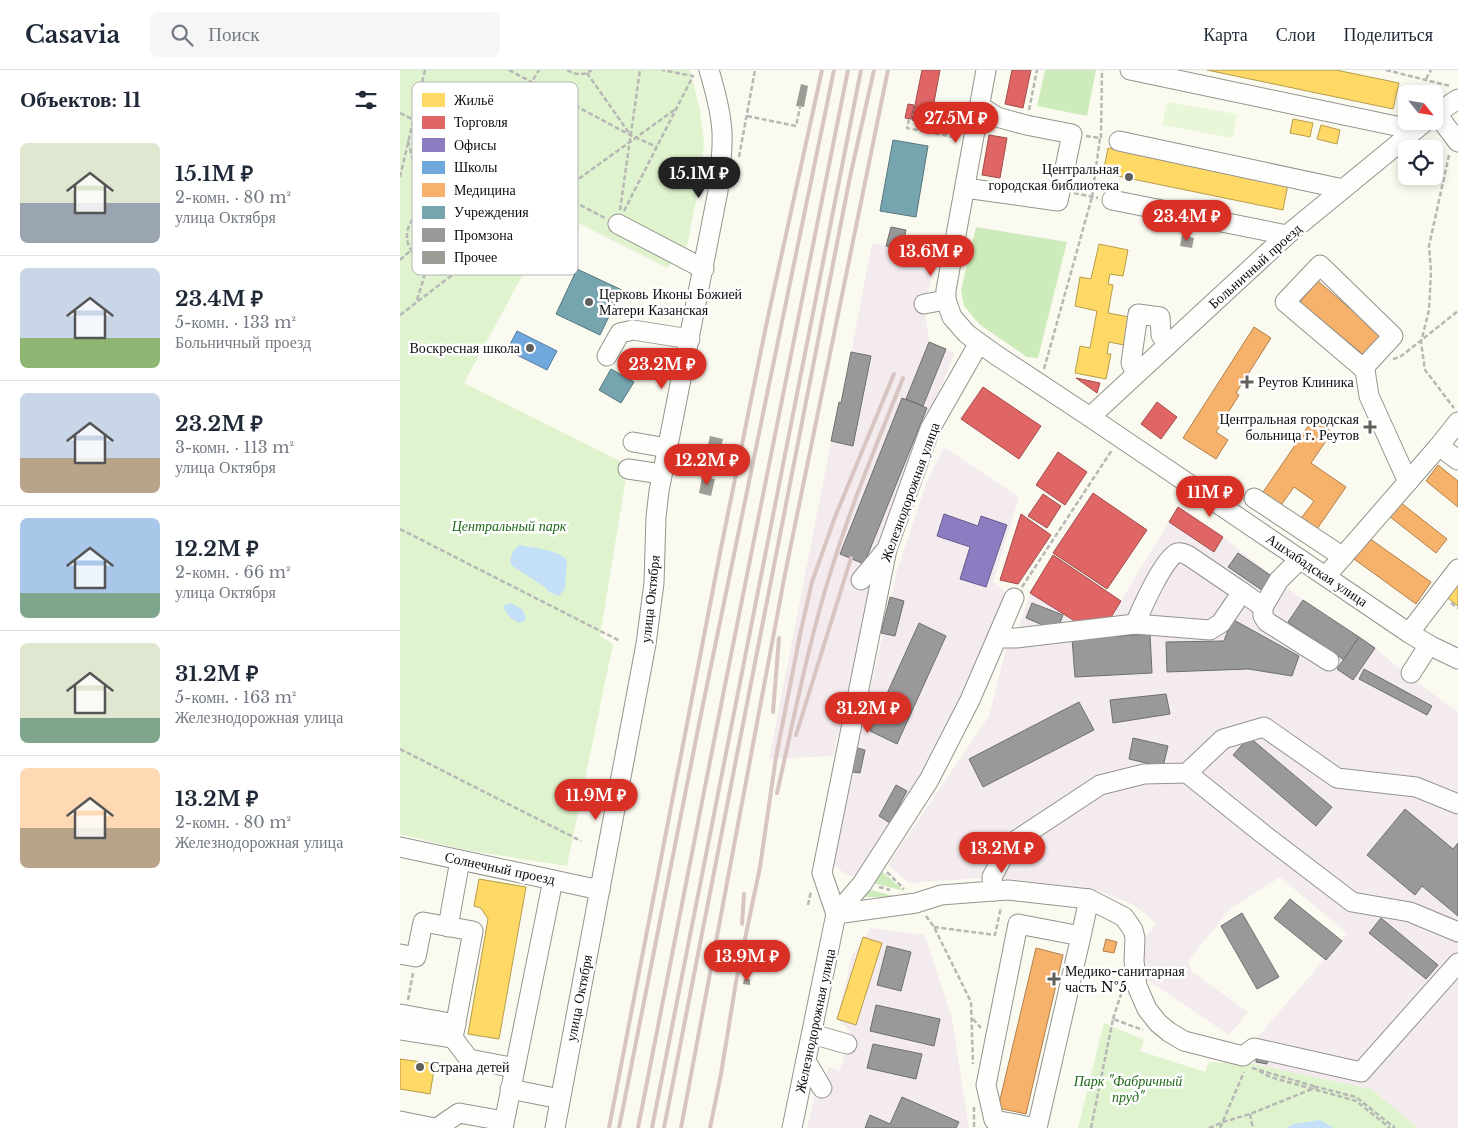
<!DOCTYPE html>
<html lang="ru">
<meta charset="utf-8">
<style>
:root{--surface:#fff;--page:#f6f6f7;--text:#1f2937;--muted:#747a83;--line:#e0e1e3;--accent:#d93025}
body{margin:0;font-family:"Libre Baskerville",serif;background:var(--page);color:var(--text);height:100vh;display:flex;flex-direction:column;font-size:19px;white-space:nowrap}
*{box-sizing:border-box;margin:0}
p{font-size:16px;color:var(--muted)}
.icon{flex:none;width:28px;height:28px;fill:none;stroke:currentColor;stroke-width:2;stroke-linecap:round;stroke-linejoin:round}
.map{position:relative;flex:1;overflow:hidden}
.drawer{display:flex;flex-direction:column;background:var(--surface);width:400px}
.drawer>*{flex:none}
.needle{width:32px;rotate:120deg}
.tools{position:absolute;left:998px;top:15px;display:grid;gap:10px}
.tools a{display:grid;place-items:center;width:45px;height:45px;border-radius:8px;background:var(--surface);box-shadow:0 2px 8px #0003;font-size:25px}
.price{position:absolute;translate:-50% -42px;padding:0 11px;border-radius:18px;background:var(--accent);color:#fff;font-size:16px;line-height:32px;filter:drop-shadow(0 1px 2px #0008)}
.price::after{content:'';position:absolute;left:50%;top:30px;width:15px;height:11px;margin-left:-8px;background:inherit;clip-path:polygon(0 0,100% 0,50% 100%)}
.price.current{background:#222;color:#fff}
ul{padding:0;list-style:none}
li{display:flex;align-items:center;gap:15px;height:125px;padding:0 20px}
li+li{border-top:1px solid var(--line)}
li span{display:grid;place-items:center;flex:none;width:140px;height:100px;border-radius:8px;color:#555}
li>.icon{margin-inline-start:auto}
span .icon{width:60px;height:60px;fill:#fffc;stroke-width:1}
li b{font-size:21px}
h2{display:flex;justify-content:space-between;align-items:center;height:60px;padding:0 20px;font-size:21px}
header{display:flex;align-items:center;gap:30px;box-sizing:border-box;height:70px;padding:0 25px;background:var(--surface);border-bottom:1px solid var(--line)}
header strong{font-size:24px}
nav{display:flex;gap:28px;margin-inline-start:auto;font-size:18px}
.search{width:350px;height:45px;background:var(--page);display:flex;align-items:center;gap:12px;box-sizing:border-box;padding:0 18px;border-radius:8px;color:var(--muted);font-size:19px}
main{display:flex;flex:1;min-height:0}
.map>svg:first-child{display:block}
.industrial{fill:#f3ebee}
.green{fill:#dff3ce}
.forest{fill:#ceebbb}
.pitch{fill:#eaf6d8}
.water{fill:#c4dff8}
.homes{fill:#ffd966;stroke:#b69c4b}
.shops{fill:#e06666;stroke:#a04b4b}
.offices{fill:#8e7cc3;stroke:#675a8c}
.schools{fill:#6fa8dc;stroke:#51799e}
.health{fill:#f6b26b;stroke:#b0804e}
.public{fill:#76a5af;stroke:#56777e}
.industry{fill:#999;stroke:#6f6f6f}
.building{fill:#9e9c96}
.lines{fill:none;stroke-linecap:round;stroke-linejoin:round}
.minor-casing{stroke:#94938f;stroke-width:21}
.path{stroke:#b7b7b5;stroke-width:2.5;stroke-dasharray:5 2.5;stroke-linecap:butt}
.minor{stroke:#fefefd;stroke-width:19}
.rail{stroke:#d8c5c2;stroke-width:4}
.poi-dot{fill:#605f5c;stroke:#fff;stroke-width:2}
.labels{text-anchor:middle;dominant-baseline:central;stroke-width:5;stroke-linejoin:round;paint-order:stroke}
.poi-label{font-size:14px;fill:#0c0c0c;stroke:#fff;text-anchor:start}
.street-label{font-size:14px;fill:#0c0c0c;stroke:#fff}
.park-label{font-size:14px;font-style:italic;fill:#1e6918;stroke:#fff}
.key{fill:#fff;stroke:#b6b6b6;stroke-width:1}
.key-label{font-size:14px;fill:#0c0c0c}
</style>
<header>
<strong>Casavia</strong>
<div class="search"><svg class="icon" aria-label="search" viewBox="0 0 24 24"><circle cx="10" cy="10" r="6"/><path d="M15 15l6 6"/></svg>Поиск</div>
<nav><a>Карта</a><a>Слои</a><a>Поделиться</a></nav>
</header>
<main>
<section class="drawer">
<h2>Объектов: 11<svg class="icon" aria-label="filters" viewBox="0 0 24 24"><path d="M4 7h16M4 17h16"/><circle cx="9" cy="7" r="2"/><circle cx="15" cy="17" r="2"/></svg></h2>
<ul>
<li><span style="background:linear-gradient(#dfe7d0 60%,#9aa5b1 0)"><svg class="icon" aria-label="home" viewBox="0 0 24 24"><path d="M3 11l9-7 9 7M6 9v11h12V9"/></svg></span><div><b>15.1M ₽</b><p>2-комн. · 80 m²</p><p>улица Октября</p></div></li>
<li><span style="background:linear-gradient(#c9d6e8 70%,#8fb573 0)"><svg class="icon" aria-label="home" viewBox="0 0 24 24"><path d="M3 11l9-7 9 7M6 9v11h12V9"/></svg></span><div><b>23.4M ₽</b><p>5-комн. · 133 m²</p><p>Больничный проезд</p></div></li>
<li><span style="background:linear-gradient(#c9d6e8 65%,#b9a48a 0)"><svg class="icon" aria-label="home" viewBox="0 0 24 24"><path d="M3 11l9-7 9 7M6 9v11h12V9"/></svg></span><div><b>23.2M ₽</b><p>3-комн. · 113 m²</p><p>улица Октября</p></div></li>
<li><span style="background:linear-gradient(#a9c7e8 75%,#7fa58c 0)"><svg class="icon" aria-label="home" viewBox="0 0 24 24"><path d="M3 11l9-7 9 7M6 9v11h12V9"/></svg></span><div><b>12.2M ₽</b><p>2-комн. · 66 m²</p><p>улица Октября</p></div></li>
<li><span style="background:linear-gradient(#dfe7d0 75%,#7fa58c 0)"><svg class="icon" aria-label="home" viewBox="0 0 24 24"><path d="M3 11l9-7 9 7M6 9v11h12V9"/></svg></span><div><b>31.2M ₽</b><p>5-комн. · 163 m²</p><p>Железнодорожная улица</p></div></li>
<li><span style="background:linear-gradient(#ffd9b3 60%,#b9a48a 0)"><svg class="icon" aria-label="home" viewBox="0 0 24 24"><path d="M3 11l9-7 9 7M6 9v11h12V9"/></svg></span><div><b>13.2M ₽</b><p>2-комн. · 80 m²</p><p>Железнодорожная улица</p></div></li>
</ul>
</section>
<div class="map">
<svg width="1058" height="1058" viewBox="0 0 1058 1058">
<rect width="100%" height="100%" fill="#fbfaf0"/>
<g class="industrial">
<polygon points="472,173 502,179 534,201 524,234 529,272 555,283 522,361 473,509 433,686 369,689 439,332 442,332"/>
<polygon points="544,377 619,427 593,512 610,525 524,711 459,809 447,805 431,793 497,501 527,411"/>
<polygon points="778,437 823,467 903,530 975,578 1011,608 1058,642 1058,1058 1017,1058 971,1019 853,994 855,970 947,863 880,807 830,839 789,890 791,901 848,942 829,965 743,907 744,869 756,854 747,845 732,834 693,819 592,807 509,813 488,795 589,646 606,579 613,576 630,523 681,555 708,552"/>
<polygon points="471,858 525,865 552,949 569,1058 407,1058 416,1020 427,1013 426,1005 429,997 440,1001 450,961 437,949 452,885"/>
</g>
<g class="green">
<polygon points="0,0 290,0 300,41 304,72 299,115 287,176 267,198 157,142 64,313 228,395 200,566 213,574 167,796 65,780 0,764"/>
<polygon points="704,953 744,970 740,981 805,1002 809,992 853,994 971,1019 1018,1058 678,1058"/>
</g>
<g class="forest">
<polygon points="645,0 696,0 687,46 637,36"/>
<polygon points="576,157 667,172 638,288 627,287 580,255 564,236 561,220"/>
<polygon points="477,797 504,821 469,812"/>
<polygon points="467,819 498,827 464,827"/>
</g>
<polygon class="pitch" points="767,32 837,44 833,68 762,55"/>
<g class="water">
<path d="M 120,475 C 135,479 155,478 167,490 L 165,518 L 159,526 L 149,522 L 146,518 L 111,495 C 110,487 112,479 120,475 Z"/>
<path d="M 111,533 L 123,540 L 126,550 L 120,553 C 111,550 107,545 103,536 Z"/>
<polygon points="920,1050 934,1058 887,1058 893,1054"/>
</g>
<g class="homes">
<polygon points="807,0 936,0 999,13 993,39"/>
<polygon points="893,49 913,53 910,67 890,63"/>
<polygon points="921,55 940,60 937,74 917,69"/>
<polygon points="708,78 888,114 883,140 703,103"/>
<polygon points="699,174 728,180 723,206 710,204 708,214 713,215 708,243 729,247 724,275 709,272 707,284 711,284 706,309 675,303 680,276 690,278 697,241 675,236 680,207 691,209"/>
<polygon points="1058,506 1058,536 1044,525"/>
<polygon points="79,809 126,817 99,969 68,964 88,849 81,838 74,836"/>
<polygon points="463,867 482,873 456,955 437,949"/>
<polygon points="0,989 35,994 30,1024 0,1019"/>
</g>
<g class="shops">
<polygon points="522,0 540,0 530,54 512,50"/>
<polygon points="612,0 631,0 623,38 605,34"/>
<polygon points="508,34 514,35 511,49 505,48"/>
<polygon points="589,65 607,68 600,108 582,105"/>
<polygon points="676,308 700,313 697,323"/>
<polygon points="583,317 641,356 619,389 561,349"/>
<polygon points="757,332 777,347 761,369 741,354"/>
<polygon points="658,382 687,402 665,435 636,415"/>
<polygon points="693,423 747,460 707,519 653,483"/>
<polygon points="643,424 661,436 647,458 628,446"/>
<polygon points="778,437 823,467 814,482 769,452"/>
<polygon points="621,444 651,465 618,514 600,510"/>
<polygon points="653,485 721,531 708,552 681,555 630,523"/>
</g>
<polygon class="offices" points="544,444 578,456 581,446 607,455 586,517 560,509 570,477 537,466"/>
<polygon class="schools" points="117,261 157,281 147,300 107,280"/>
<g class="health">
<polygon points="918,211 983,267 966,287 900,232"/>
<polygon points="854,257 871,268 836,323 839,325 816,362 828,370 816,389 783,368"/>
<polygon points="913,349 932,362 911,393 946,417 915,462 899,451 914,431 894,417 879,438 861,425"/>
<polygon points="1038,395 1058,411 1058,437 1026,411"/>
<polygon points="1000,432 1047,469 1036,483 989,446"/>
<polygon points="969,468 1031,512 1016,534 954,489"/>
<polygon points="706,869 717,872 714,883 703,881"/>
<polygon points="636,878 663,885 626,1044 598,1038"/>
</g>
<g class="public">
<polygon points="493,70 528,76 516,147 480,141"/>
<polygon points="177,199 222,220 200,265 156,244"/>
<polygon points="211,299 234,312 221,333 199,320"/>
</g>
<g class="industry">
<polygon points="491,157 506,160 502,179 486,176"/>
<polygon points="529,272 546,279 523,336 506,329"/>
<polygon points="451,282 471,286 453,376 431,371 439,332 441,333"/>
<polygon points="502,328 527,338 464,494 440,484"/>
<polygon points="838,483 873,507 863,521 828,497"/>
<polygon points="490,527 504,531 495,566 481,563"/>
<polygon points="903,530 959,567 944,590 888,552"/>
<polygon points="632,533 663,545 657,561 626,548"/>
<polygon points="832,549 899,586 892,606 848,599 767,602 766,572 824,571"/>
<polygon points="519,553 546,566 497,674 470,661"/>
<polygon points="750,564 752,603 675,607 672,569"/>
<polygon points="959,567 975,578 953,610 937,599"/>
<polygon points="964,599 1032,636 1027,645 959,609"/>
<polygon points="766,624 770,644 713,653 710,630"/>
<polygon points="679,632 694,660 583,717 569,689"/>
<polygon points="849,667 932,737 916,756 833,685"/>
<polygon points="733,668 768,676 763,697 729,689"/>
<polygon points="457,678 465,680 460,703 452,702"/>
<polygon points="496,715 507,721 490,753 479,746"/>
<polygon points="1005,739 1053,779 1058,773 1058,846 1022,816 1015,825 967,785"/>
<polygon points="890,829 942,871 926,890 874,848"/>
<polygon points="842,843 879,907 857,919 821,856"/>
<polygon points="981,848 1038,895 1026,909 969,863"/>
<polygon points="487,876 511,882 501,921 477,915"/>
<polygon points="476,935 540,949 534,976 470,961"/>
<polygon points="473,974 522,984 516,1009 467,998"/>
<polygon points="857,984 868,986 867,994 856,992"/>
<polygon points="502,1027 559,1052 556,1058 465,1058 470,1045 490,1054"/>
</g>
<g class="building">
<polygon points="401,14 408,16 404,37 396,36"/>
<polygon points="782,165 794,168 792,178 780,176"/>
<polygon points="310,366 323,369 320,382 307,379"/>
<polygon points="302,407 315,409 311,426 299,423"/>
<polygon points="344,909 350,909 350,915 343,914"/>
</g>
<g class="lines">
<g class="minor-casing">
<g id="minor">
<polyline points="586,0 546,220 546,230 552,247 567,264 596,285 690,347 1009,563 1031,576 1058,589"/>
<polyline points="730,0 1015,60"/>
<polyline points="1037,42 1045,55 1058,72"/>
<polyline points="1034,45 1058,29"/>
<polyline points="719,71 943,119"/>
<polyline points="565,118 658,131 672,64 626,55 597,47 580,36"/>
<polyline points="712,130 887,165"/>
<polyline points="218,154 304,199"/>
<polyline points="524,234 546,230"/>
<polyline points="207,286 220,263 233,260 290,269"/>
<polyline points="965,300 967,294 993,266 920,195 885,232 965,300 969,326 1008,412"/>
<polyline points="736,304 731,293 738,244 760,247 761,265 768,275"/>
<polyline points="690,347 887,165 1026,51"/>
<polyline points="233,372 267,378"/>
<polyline points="1039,376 1058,390"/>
<polyline points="228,399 262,404"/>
<polyline points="854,428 943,487"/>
<polyline points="926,506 1039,376 1058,352"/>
<polyline points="461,510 486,480"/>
<polyline points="863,537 863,546 867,552 929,591"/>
<path d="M 735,554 C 741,540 764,487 777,483 C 781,482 785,484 789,486 L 842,522"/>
<polyline points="1009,563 1058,499"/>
<polyline points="597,568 616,568 735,554 810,560 821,553 842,522 863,537 879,510 900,489"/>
<polyline points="1011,603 1029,575"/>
<polyline points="787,703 863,764 952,832 1010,842 1058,862"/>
<polyline points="0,777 200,820"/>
<polyline points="593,821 592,807 609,775 700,715 744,704 787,703 823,669 864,657 937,708 1016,717 1058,734"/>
<polyline points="436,844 516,833 541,825 593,821 608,820 689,829 724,847 733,860 735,868 734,891 737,916 747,939 758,953 769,962 784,971 843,986 854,978 961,1002 1058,893"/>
<polyline points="436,844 462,814 529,710 570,630 614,528"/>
<polyline points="48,857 60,790"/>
<polyline points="681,866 637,1058 594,1050 586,1015 618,854 681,866 689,829"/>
<polyline points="0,884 16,887 23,852 73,861 53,968 69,989 115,998"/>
<polyline points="0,944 56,954"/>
<polyline points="0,960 53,968"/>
<polyline points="412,964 447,974"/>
<polyline points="406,991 422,1018"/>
<polyline points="110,1019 160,1029"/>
<polyline points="0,1051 35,1058"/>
<polyline points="37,1058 59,1043 104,1051"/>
<polyline points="103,1058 153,810"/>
<path d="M 155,1058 L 246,574 L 254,513 L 256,447 L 259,421 L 318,121 C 320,102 323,82 322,62 C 321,41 315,20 309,0"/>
<polyline points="392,1058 436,844 422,803 487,479 530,359 579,273"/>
</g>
</g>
<g class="path">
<polyline points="109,0 230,65 257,77"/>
<path d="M 167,0 C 176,5 183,6 192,0"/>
<polyline points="986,0 1050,16"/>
<polyline points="187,3 229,63"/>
<polyline points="1026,9 1031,0"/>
<polyline points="629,40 637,0"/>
<polyline points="0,43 87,86 205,148"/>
<polyline points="347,46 396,56 400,37"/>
<polyline points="509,49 507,58 558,68"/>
<polyline points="701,68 702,0"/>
<polyline points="8,71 26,140"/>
<polyline points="1049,85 1029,176 1031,201 1029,240 1021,272 1025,300 1054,338"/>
<polyline points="339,87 355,0"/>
<polyline points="0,107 25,0"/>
<polyline points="674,123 698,128"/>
<circle cx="34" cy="166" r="27"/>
<polyline points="220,140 240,0"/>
<polyline points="224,141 293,6 262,0"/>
<polyline points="51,144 139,0"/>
<polyline points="61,162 140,136"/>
<polyline points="94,174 135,199"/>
<polyline points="0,190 10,181"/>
<polyline points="17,230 28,194"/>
<polyline points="0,245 159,123 277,38"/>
<polyline points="993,289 1000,287 1058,241"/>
<polyline points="644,299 692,127 700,68 686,66"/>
<polyline points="0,459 220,571"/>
<polyline points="622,517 712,380"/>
<polyline points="1051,533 1058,538"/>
<polyline points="0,679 181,771"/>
<polyline points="487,802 504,819"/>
<polyline points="479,817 490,820"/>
<polyline points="408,835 411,821"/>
<polyline points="526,846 534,857 571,932 573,994"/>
<polyline points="534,857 595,865 601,837"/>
<polyline points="8,930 13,903"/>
<polyline points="573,949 581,958"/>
<polyline points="713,949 722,921"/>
<polyline points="852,998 917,1017"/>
<polyline points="859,1001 870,1007 956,1031 990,1058"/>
<polyline points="574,1037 574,1058"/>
<polyline points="850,1044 853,1058"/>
<polyline points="691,1058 713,949 743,960"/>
<polyline points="809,1058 823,1052 850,1044 917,1017 956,1027 995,1058"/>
<polyline points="820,1058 844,1002"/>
</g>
<use href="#minor" class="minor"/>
<g class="rail">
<polyline points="373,642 379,568"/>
<polyline points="396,665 451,488"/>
<path d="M 377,723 C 394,649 408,574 431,501 C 451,435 478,371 503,308"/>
<polyline points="342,854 344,824"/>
<polyline points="209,1058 320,483 366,256 422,0"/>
<polyline points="219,1058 300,649 434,0"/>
<polyline points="238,1058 325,615 448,0"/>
<polyline points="252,1058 461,0"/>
<polyline points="264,1058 450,107 474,0"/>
<polyline points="281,1058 385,504 488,0"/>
<polyline points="310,1058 321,1004 336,912 360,797 376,687 401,560 412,512 435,447 494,304"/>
</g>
</g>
<g class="poi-dot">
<circle cx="729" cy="107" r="5"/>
<circle cx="189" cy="232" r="5"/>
<circle cx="130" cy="278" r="5"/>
<path d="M844.5 304.5h5v5h5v5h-5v5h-5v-5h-5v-5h5z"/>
<path d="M967.5 349.5h5v5h5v5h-5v5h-5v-5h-5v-5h5z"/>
<path d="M651.5 901.5h5v5h5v5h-5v5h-5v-5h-5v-5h5z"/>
<circle cx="20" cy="997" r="5"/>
</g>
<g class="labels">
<g class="poi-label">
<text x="719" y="99" text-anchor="end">Центральная<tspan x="719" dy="16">городская библиотека</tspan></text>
<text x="199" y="224">Церковь Иконы Божией<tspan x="199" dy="16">Матери Казанская</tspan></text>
<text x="120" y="278" text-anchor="end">Воскресная школа</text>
<text x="858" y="312">Реутов Клиника</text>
<text x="959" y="349" text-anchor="end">Центральная городская<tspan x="959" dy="16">больница г. Реутов</tspan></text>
<text x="665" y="901">Медико-санитарная<tspan x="665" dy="16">часть №5</tspan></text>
<text x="30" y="997">Страна детей</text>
</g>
<g class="street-label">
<text transform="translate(855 196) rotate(-42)">Больничный проезд</text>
<text transform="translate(510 422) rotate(-70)">Железнодорожная улица</text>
<text transform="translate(917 500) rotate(34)">Ашхабадская улица</text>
<text transform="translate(250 529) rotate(-84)">улица Октября</text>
<text transform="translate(100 798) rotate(12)">Солнечный проезд</text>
<text transform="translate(179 928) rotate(-79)">улица Октября</text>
<text transform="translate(415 951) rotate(-78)">Железнодорожная улица</text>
</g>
<g class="park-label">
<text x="109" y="456">Центральный парк</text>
<text x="728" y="1011">Парк "Фабричный<tspan x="728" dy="16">пруд"</tspan></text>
</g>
</g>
<rect x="12" y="12" width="166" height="193" rx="8" class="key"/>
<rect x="22" y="23" width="23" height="14" fill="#ffd966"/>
<rect x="22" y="46" width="23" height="13" fill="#e06666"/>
<rect x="22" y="68" width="23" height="14" fill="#8e7cc3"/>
<rect x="22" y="91" width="23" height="13" fill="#6fa8dc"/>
<rect x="22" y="113" width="23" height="14" fill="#f6b26b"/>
<rect x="22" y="136" width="23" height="13" fill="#76a5af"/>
<rect x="22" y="158" width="23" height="14" fill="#999"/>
<rect x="22" y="181" width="23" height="13" fill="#9e9c96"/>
<g class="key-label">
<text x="54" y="35">Жильё</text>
<text x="54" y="57">Торговля</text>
<text x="54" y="80">Офисы</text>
<text x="54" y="102">Школы</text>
<text x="54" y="125">Медицина</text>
<text x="54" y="147">Учреждения</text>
<text x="54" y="170">Промзона</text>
<text x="54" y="192">Прочее</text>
</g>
</svg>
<div class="tools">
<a><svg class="needle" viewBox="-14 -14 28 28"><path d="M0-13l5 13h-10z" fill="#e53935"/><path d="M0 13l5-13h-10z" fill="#747a83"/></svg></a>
<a><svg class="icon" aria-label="locate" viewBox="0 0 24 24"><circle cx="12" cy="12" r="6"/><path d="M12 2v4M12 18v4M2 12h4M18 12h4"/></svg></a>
</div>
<b class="price" style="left:556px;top:74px">27.5M ₽</b>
<b class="price current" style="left:299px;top:129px">15.1M ₽</b>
<b class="price" style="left:787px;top:172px">23.4M ₽</b>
<b class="price" style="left:531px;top:207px">13.6M ₽</b>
<b class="price" style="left:262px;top:320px">23.2M ₽</b>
<b class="price" style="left:307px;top:416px">12.2M ₽</b>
<b class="price" style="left:810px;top:448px">11M ₽</b>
<b class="price" style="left:468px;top:664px">31.2M ₽</b>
<b class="price" style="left:196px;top:751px">11.9M ₽</b>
<b class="price" style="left:602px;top:804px">13.2M ₽</b>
<b class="price" style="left:347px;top:912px">13.9M ₽</b>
</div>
</main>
